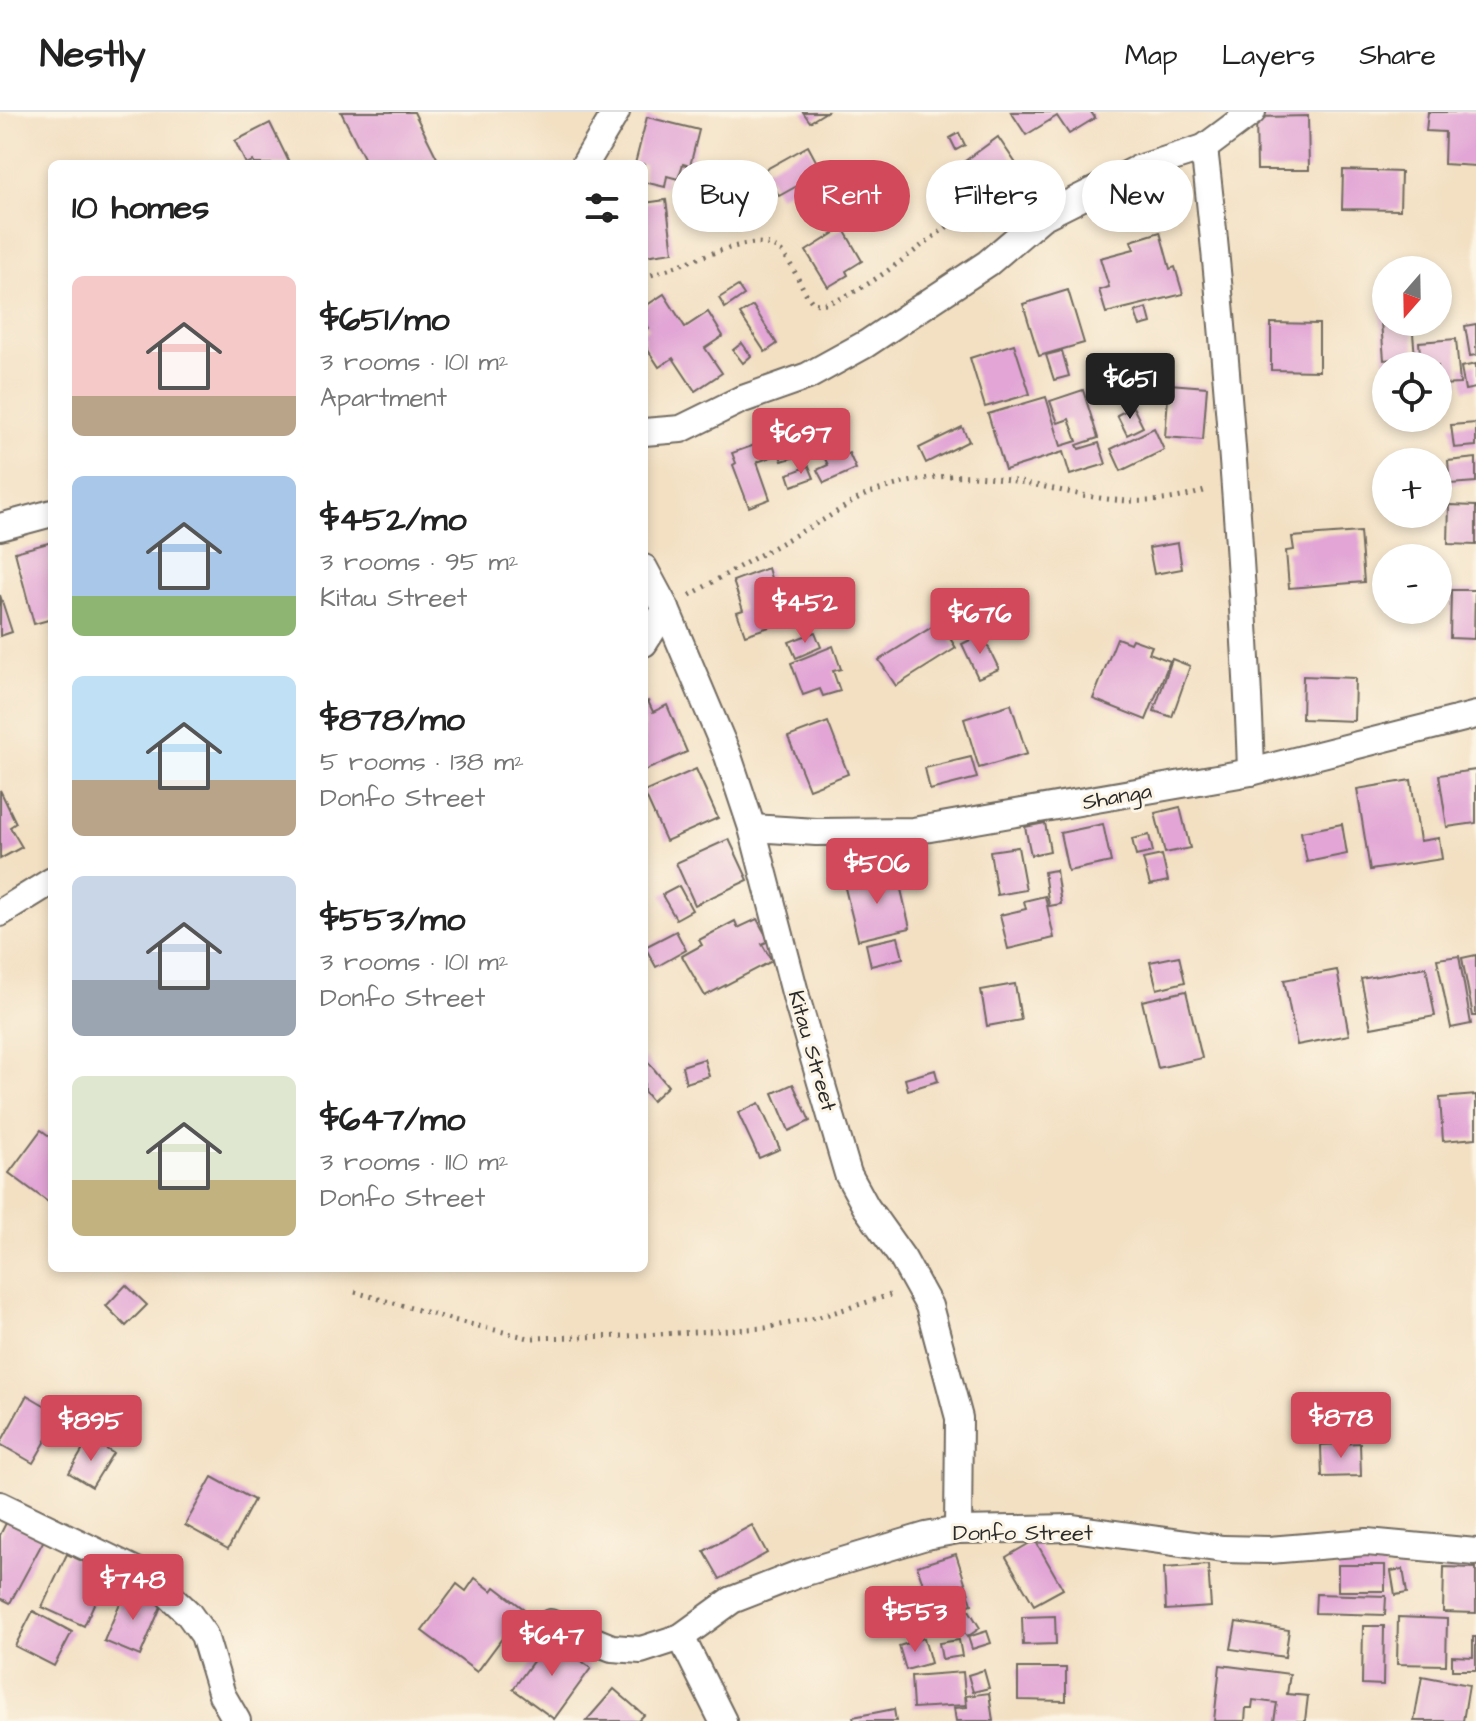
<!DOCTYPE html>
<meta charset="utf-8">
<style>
:root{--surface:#fff;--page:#f6f6f6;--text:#222;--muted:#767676;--line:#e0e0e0;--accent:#d1495b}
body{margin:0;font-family:"Architects Daughter",sans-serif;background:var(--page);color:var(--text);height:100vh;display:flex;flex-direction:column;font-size:30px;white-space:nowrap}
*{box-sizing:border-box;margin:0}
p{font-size:26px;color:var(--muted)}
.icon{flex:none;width:44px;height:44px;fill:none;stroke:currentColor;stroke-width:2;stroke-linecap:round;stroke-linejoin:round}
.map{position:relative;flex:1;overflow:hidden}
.details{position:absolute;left:48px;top:48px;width:600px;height:1112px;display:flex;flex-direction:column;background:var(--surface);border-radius:12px;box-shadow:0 4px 12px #0003}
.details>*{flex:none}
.top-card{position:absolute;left:672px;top:48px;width:684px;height:72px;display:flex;gap:16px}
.needle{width:52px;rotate:200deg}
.tools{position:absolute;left:1372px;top:144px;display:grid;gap:16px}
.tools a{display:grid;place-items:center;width:80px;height:80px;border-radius:50%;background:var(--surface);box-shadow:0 4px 12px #0003;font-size:40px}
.price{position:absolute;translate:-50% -68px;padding:0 18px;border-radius:8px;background:var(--accent);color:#fff;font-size:26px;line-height:52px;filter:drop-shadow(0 2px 4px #0008)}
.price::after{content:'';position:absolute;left:50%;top:48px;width:24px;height:18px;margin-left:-12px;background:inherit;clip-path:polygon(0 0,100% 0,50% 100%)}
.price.on{background:#222;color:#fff}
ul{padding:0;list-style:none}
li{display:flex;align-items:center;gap:24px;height:200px;padding:0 24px}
li span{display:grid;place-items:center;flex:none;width:224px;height:160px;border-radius:12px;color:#555}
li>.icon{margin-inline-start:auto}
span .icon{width:96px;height:96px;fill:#fffc;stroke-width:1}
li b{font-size:34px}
h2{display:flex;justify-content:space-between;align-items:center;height:96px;padding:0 24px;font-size:34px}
.pill{padding:0 28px;border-radius:36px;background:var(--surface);box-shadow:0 4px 12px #0003;font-size:28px;line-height:72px}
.pill.on{background:var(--accent);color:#fff}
header{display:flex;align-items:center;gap:48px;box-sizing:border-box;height:112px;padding:0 40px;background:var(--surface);border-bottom:2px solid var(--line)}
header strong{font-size:38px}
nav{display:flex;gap:44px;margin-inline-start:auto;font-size:28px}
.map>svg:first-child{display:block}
.building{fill:#e2a5d6}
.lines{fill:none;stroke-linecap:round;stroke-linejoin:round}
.street-casing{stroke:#716a60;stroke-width:30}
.path{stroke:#716a60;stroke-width:5;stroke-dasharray:2 6;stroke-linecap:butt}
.street{stroke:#fff;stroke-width:26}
.labels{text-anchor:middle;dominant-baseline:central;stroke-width:6;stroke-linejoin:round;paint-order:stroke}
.street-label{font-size:22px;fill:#2b2b2b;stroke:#fcf5e5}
</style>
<header>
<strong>Nestly</strong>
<nav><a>Map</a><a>Layers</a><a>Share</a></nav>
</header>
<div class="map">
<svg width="1476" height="1609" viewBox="0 0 1476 1609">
<rect width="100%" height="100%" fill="#fcf5e5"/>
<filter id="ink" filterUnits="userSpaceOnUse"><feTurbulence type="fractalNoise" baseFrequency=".0125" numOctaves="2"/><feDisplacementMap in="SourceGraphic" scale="16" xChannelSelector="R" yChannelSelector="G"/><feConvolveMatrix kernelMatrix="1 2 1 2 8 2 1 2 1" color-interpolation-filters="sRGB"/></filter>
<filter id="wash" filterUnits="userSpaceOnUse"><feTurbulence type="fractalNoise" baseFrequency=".006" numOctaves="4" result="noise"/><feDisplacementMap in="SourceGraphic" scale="32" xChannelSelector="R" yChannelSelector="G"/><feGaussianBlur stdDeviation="1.8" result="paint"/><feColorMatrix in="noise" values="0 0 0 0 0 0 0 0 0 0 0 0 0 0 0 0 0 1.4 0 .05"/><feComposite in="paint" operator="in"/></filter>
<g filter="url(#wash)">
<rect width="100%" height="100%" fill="#f3e0c3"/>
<g id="blocks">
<g class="building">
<polygon points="341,0 414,0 440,52 367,52"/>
<polygon points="803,0 826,0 810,10"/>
<polygon points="1011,0 1091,0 1095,6 1069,22 1057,4 1026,23"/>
<polygon points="1428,0 1476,0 1476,54 1444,52 1445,20 1426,19"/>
<polygon points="1308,4 1309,58 1257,58 1256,5"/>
<polygon points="647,5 699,18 690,54 683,52 678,67 667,64 665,75 644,70 644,52 635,52"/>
<polygon points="270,11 290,52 254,52 253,49 246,52 235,29"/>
<polygon points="959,21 965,33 956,38 950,26"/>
<polygon points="998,25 1021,59 983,84 961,52"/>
<polygon points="808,34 822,60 779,84 765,58"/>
<polygon points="892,57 902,74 876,90 866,74"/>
<polygon points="1343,58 1401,60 1400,98 1342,97"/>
<polygon points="666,88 673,140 644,144 644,91"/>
<polygon points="843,116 862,149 846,159 848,163 828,175 806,139"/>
<polygon points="1160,120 1170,157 1175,155 1183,182 1106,201 1099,178 1109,175 1100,146 1134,137 1131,129"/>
<polygon points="738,174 744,183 725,196 719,186"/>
<polygon points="1068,178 1084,231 1039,244 1023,192"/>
<polygon points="664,182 685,215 708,200 723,224 705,236 722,261 695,279 673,246 659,255 644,232 644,219 649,216 644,208 644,195"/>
<polygon points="753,194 777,232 765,240 740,202"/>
<polygon points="1147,196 1151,211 1140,214 1135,200"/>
<polygon points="1380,197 1386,197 1386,210 1412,210 1415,245 1384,248"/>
<polygon points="1271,211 1319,212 1319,259 1271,258"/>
<polygon points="1476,212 1476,243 1470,244 1465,214"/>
<polygon points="1456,227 1460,272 1438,273 1438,254 1421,254 1419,230"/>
<polygon points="742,231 751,244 743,251 733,238"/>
<polygon points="1014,232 1030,282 985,295 970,246"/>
<polygon points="1062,239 1069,264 1054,268 1046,243"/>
<polygon points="1476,252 1476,276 1465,278 1461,255"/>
<polygon points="1169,272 1207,275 1203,328 1165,325"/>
<polygon points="1083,278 1098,326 1077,333 1079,337 1099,331 1106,352 1070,363 1063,340 1005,358 988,302 1046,285 1061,334 1077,329 1069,307 1058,311 1050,289"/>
<polygon points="1133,295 1143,315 1127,323 1117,303"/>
<polygon points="1476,311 1476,334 1454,336 1451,313"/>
<polygon points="962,315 969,329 926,351 919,336"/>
<polygon points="1154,316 1164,338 1121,359 1111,337"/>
<polygon points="790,321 798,344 782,349 774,327"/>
<polygon points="769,328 774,344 757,350 770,387 749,395 733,353 736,351 732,341"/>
<polygon points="836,329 843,344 849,341 856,357 824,371 817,358 828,353 820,336"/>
<polygon points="1476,346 1476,370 1450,372 1448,349"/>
<polygon points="809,354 814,366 792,374 788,362"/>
<polygon points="1449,393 1476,394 1476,433 1448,432"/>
<polygon points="1360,420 1364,470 1289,476 1286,439 1294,438 1292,425"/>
<polygon points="52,430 52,507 34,512 15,440"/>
<polygon points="1178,431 1182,457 1154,462 1149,436"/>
<polygon points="768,456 784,510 745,523 737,500 743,498 733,469"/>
<polygon points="1451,478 1475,478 1474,527 1450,526"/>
<polygon points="0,483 12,520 0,524"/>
<polygon points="940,510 956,536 896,574 879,548"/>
<polygon points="815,520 821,535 796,546 789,530"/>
<polygon points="982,522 999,557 978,566 962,532"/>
<polygon points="1117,526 1130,531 1132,527 1152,534 1149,541 1170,549 1146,608 1093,587"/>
<polygon points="833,534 841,557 833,559 840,579 823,584 820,577 803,583 791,551"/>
<polygon points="1172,547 1190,554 1172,605 1154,599"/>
<polygon points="1303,564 1355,566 1354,609 1302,607"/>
<polygon points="648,589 653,600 667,593 687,640 644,659 644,591"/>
<polygon points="1011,592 1027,642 979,656 964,607"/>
<polygon points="828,610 848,662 809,677 788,625"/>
<polygon points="971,645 977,666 930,678 925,656"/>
<polygon points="696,657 718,706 666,729 644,680"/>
<polygon points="1476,658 1476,711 1447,715 1439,663"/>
<polygon points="1411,668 1420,729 1439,726 1442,747 1370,758 1357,677"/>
<polygon points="0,678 16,711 10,715 22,735 0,747"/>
<polygon points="1180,695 1190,736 1165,741 1155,701"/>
<polygon points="1045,711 1050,739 1031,743 1025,715"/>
<polygon points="1103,712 1111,750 1068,759 1060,721"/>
<polygon points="1342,712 1347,742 1307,750 1301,720"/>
<polygon points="1149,723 1153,740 1136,744 1132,727"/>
<polygon points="729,727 748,768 695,793 676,751"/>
<polygon points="1018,735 1026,778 997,783 990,739"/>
<polygon points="1162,743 1168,769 1150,773 1143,747"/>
<polygon points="1056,758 1061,792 1049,794 1044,760"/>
<polygon points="897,760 910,816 858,828 844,772"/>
<polygon points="679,774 692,798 676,807 662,783"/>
<polygon points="1045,784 1054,826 1008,837 1000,803 1026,797 1024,789"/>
<polygon points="757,807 769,829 762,832 772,849 705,884 682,844 702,833 699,828 735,809 738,816"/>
<polygon points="676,819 686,838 656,855 645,835"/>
<polygon points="898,825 903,846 871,854 866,832"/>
<polygon points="1476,843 1476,904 1473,904 1462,846"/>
<polygon points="1179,844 1185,870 1157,877 1150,850"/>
<polygon points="1459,844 1471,912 1451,916 1437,847"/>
<polygon points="1426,855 1435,904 1371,916 1361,867"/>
<polygon points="1337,858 1349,923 1297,933 1284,868"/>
<polygon points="1015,872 1021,908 987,914 981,878"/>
<polygon points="1186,879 1202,946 1158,956 1142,889"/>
<polygon points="644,945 668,974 652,989 644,979"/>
<polygon points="704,947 709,964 686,971 682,954"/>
<polygon points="935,958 938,969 908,978 905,967"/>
<polygon points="793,972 810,1009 789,1019 773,981"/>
<polygon points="1476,983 1476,1026 1443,1029 1440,986"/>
<polygon points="759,991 780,1037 759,1046 738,1001"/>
<polygon points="41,1018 52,1026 52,1093 9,1061"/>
<polygon points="126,1173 147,1193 126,1214 106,1194"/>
<polygon points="27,1283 61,1303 33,1351 0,1332"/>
<polygon points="89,1327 113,1341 92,1375 69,1361"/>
<polygon points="1360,1331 1361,1364 1322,1365 1321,1333"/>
<polygon points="212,1365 254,1388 228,1437 185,1413"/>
<polygon points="7,1409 44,1428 10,1491 0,1486 0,1423"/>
<polygon points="752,1413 767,1441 720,1467 704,1439"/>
<polygon points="1035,1428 1063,1477 1034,1493 1006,1445"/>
<polygon points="67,1442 108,1461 84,1514 42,1495"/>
<polygon points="956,1442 972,1492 934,1504 917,1454"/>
<polygon points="1208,1453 1211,1495 1166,1498 1164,1456"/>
<rect x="1338" y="1453" width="47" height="26"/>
<polygon points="1444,1455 1476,1456 1476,1501 1443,1500"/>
<polygon points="1403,1457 1407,1481 1395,1483 1391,1459"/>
<polygon points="475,1466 492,1479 495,1475 524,1497 477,1560 422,1519 457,1472 466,1479"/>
<polygon points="126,1477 162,1492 140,1544 104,1529"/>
<polygon points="1316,1482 1386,1484 1385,1503 1315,1501"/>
<polygon points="969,1498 980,1516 967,1525 955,1506"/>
<polygon points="33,1499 72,1520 54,1554 15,1534"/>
<polygon points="1055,1504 1056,1532 1023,1533 1022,1505"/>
<polygon points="1398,1505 1447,1507 1446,1553 1397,1552"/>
<polygon points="1236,1510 1289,1518 1285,1545 1231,1537"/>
<polygon points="1363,1514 1384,1514 1383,1573 1362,1572"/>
<polygon points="987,1519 991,1531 972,1537 968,1525"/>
<polygon points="1473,1525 1476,1525 1476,1558 1452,1558 1452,1544 1473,1545"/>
<polygon points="550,1526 591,1556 554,1607 513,1577"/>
<polygon points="924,1526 931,1551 906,1558 899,1534"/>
<polygon points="959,1528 962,1544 942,1547 939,1531"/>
<polygon points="1220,1553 1290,1562 1287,1582 1308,1584 1305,1609 1274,1609 1277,1591 1253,1588 1252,1596 1246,1596 1245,1609 1214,1609"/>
<polygon points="1018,1556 1066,1556 1066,1589 1018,1588"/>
<polygon points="984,1558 989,1576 973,1580 968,1563"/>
<polygon points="963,1560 966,1593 913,1596 911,1564"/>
<polygon points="1422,1564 1469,1573 1463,1609 1414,1609"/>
<polygon points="614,1577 644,1603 638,1609 586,1609"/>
<polygon points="989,1581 993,1609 956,1609 954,1596 967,1595 966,1584"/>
<polygon points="894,1597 896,1609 854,1609 853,1605"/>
</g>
</g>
</g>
<g filter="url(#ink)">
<use href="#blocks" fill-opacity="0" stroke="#716a60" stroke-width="2"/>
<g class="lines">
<g class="street-casing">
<g id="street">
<path d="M 1204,36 C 1219,162 1229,290 1238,417 C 1243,499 1249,579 1251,660"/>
<polyline points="585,52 616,0"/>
<polyline points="644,320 681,317 740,288 808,264 866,232 988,151 1042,105 1138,57 1204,36 1252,0"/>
<polyline points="0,415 52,401"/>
<polyline points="644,456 666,497 728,644 752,716 798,892 848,1062 866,1095 903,1147 929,1194 959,1306 958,1418"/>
<polyline points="644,531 666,497"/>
<polyline points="752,716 816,720 913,719 1251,660 1476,603"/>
<polyline points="0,801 52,769"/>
<polyline points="0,1393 151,1466 188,1501 204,1523 222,1583 237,1609"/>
<polyline points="550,1511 612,1536 641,1538 681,1525 732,1488 796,1463 926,1424 958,1418 1073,1416 1223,1437 1269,1438 1367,1430 1476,1440"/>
<polyline points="681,1525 723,1609"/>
</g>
</g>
<g class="path">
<path d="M 644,165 C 676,156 727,132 757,131 C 767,131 778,135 784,143 C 796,158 801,177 813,191 C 847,199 922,130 953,111 C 969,101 988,96 1007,95"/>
<path d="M 690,483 C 734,458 778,432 823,408 C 840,398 858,385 876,379 C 906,369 942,362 973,364 C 1058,369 1118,408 1207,378"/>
<polyline points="355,1180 457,1209 529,1226 625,1224 765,1216 816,1206 890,1183"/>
</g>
<use href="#street" class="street"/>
</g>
</g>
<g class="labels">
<g class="street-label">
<text transform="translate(1117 685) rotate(-10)">Shanga</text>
<text transform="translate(812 939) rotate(74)">Kitau Street</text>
<text x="1023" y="1421">Donfo Street</text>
</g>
</g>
</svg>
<div class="tools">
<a><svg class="needle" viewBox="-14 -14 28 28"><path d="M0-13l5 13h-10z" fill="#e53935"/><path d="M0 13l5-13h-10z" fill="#767676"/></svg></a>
<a><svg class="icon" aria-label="locate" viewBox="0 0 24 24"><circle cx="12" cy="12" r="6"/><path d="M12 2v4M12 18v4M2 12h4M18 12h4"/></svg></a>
<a>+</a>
<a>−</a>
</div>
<b class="price on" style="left:1130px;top:309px">$651</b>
<b class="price" style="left:801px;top:364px">$697</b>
<b class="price" style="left:805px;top:533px">$452</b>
<b class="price" style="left:980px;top:544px">$676</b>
<b class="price" style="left:877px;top:794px">$506</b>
<b class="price" style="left:1341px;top:1348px">$878</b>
<b class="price" style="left:91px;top:1351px">$895</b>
<b class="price" style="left:133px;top:1510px">$748</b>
<b class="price" style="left:915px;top:1542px">$553</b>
<b class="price" style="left:552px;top:1566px">$647</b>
<div class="top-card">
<a class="pill">Buy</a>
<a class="pill on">Rent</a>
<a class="pill">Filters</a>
<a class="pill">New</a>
</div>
<section class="details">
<h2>10 homes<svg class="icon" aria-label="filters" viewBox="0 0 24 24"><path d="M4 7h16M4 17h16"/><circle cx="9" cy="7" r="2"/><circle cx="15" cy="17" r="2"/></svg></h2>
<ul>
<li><span style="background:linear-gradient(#f6c9c9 75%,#b9a48a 0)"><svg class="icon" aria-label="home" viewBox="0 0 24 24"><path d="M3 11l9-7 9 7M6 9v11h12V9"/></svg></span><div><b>$651/mo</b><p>3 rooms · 101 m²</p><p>Apartment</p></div></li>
<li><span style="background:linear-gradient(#a9c7e8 75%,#8fb573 0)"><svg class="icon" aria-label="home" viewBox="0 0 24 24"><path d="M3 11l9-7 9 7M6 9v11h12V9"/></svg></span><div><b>$452/mo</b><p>3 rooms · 95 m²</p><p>Kitau Street</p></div></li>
<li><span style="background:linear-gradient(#bfe0f5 65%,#b9a48a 0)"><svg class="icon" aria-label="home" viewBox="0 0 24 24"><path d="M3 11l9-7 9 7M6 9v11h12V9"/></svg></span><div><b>$878/mo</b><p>5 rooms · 138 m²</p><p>Donfo Street</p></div></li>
<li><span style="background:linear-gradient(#c9d6e8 65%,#9aa5b1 0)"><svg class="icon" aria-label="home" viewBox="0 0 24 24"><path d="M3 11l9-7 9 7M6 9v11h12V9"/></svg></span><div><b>$553/mo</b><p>3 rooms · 101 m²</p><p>Donfo Street</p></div></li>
<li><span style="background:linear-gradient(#dfe7d0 65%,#c2b280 0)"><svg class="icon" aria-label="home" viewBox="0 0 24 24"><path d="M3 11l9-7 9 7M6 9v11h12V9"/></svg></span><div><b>$647/mo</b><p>3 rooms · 110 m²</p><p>Donfo Street</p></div></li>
</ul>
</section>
</div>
